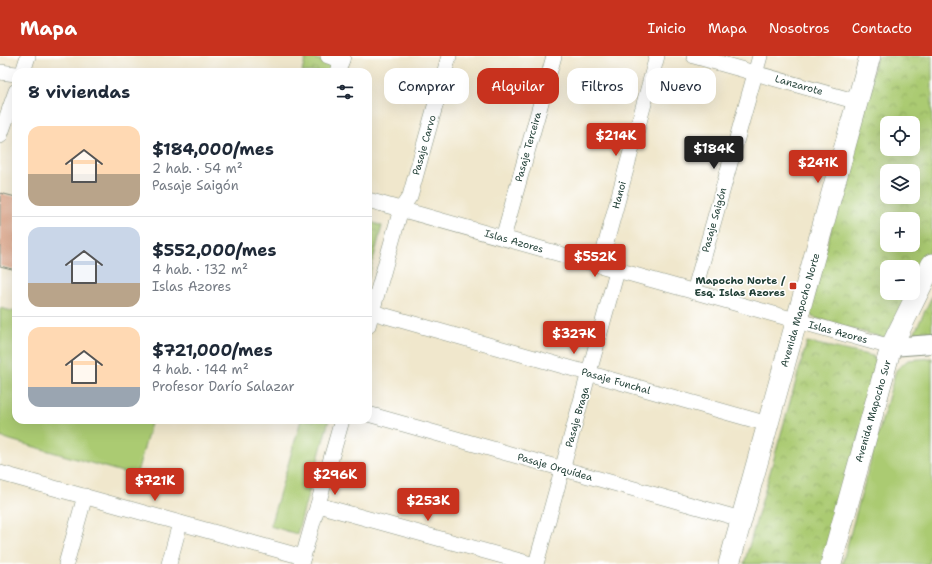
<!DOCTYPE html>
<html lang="es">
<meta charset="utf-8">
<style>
:root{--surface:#fff;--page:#f6f6f7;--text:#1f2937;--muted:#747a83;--line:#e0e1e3;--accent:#c8321e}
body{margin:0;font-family:"Shantell Sans",sans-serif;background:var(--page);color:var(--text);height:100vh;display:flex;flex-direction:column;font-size:15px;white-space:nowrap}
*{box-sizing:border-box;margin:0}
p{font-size:13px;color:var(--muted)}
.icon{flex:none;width:22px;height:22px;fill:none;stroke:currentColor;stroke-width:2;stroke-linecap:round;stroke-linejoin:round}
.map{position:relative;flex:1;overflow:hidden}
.drawer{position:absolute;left:12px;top:12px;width:360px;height:356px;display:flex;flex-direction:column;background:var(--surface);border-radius:12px;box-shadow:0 4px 16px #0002}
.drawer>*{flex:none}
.guide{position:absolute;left:384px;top:12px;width:380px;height:36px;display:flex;gap:8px}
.controls{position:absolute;left:880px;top:60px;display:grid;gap:8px}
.controls a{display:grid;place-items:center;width:40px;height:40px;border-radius:8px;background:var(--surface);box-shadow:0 4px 16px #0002;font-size:20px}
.price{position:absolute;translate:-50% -34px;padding:0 9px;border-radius:4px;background:var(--accent);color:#fff;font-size:13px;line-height:26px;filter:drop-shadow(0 1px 2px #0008)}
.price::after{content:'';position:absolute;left:50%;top:24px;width:12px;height:9px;margin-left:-6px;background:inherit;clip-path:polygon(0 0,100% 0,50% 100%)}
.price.active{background:#222;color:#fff}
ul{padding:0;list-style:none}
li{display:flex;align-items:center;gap:12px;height:100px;padding:0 16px}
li+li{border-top:1px solid var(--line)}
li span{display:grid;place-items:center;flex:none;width:112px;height:80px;border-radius:12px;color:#555}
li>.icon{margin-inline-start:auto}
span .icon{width:48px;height:48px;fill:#fffc;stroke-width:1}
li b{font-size:17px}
h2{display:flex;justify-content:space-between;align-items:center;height:48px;padding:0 16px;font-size:17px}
.chip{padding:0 14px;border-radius:12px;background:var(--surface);box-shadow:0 4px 16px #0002;font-size:14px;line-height:36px}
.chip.active{background:var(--accent);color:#fff}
header{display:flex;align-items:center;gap:24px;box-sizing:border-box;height:56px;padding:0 20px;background:var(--accent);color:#fff}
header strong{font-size:19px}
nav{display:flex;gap:22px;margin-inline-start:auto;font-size:14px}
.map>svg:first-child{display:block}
.grass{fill:#abcb72;stroke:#658453}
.park{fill:url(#park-crowns);stroke:#658453;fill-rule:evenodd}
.building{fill:#d89c7d}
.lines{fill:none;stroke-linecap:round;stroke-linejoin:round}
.minor-casing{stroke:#889280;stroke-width:16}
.tertiary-casing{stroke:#889280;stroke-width:20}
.secondary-casing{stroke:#889280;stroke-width:22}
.minor{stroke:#fff;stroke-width:15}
.tertiary{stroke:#fff;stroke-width:18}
.secondary{stroke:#fff;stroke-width:21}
.poi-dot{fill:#c8321e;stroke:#fff;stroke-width:1.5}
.labels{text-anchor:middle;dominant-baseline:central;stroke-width:3;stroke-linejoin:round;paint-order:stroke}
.street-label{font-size:10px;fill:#1f3d34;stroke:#fff}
.poi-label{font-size:10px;font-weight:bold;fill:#1f3d34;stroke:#fff;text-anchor:end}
</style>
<header>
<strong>Mapa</strong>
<nav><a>Inicio</a><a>Mapa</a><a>Nosotros</a><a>Contacto</a></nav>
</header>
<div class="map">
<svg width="932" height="508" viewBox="0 0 932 508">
<defs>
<pattern id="park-crowns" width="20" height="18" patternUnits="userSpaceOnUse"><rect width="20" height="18" fill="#abcb72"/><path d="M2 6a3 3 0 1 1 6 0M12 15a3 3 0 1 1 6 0" fill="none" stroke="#8ba65e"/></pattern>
</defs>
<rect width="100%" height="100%" fill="#fff"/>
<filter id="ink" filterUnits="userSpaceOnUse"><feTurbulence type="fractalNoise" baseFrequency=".025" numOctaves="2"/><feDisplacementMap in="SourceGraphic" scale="8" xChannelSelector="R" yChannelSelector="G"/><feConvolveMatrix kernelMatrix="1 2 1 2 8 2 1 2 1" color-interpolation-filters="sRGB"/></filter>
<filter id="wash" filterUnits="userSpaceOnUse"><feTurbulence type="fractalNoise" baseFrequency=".012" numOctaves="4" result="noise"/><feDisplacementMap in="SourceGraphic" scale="16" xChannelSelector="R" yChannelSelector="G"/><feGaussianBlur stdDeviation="0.9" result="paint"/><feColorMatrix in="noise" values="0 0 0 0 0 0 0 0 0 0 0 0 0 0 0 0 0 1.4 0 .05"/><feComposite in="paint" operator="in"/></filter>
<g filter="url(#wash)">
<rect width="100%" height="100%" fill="#f0e7cc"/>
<g class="grass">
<polygon points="0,252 16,256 16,364 152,364 136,420 0,381"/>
<polygon points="932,302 932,496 929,508 842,508 896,314 908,304"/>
<polygon points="301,364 329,364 297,478 270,470"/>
</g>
<g class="park">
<polygon points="306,0 333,8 331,16 302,16"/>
<path d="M 877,0 L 932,0 L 932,190 L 913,229 L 913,211 L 887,211 L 887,237 L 909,237 L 886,280 L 884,282 L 812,261 L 809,256 ZM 887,67 L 913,67 L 913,93 L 887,93 ZM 887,115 L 913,115 L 913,141 L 887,141 ZM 887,163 L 913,163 L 913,189 L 887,189 Z"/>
<polygon points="368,165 382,170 368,224"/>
<polygon points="932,240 932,277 914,278"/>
<polygon points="807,286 873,300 879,313 823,508 744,508"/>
</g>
<g id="blocks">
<polygon class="building" points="0,137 16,141 16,214 0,210"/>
</g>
</g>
<g filter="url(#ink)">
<use href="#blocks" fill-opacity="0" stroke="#889280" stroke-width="1"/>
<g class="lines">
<g class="minor-casing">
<g id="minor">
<polyline points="328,0 342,4"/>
<polyline points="694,0 858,46"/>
<polyline points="0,16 16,18"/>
<polyline points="23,16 28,0"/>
<polyline points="338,16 343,0"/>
<polyline points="0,80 16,35"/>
<polyline points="368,144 891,291"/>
<polyline points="503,182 554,0"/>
<polyline points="600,209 657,0"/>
<polyline points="694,236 760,0"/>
<polyline points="372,256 768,368"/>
<polyline points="368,270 401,153 410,140 449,0"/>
<polyline points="368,358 741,463"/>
<polyline points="0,417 303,501"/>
<polyline points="318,449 531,508"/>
<polyline points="66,508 85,440"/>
<polyline points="169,508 180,467"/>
<polyline points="301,508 342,364"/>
<polyline points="536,508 617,215"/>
</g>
</g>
<g class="tertiary-casing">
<polyline id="tertiary" points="891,291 932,288"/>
</g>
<g class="secondary-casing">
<g id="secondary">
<polyline points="729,508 870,0"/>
<polyline points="831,508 891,291 932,208"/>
</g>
</g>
<use href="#minor" class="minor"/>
<use href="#tertiary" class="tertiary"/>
<use href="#secondary" class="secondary"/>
</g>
</g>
<rect class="poi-dot" x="789" y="226" width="8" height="8" rx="2"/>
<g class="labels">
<g class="street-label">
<text transform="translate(799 29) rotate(16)">Lanzarote</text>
<text transform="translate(424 89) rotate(-74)">Pasaje Carvo</text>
<text transform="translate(528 91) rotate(-74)">Pasaje Terceira</text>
<text transform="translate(619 139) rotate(-75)">Hanoi</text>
<text transform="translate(714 164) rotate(-74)">Pasaje Saigón</text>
<text transform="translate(514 185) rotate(16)">Islas Azores</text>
<text transform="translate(800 254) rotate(-74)">Avenida Mapocho Norte</text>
<text transform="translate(838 276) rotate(15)">Islas Azores</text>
<text transform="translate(616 325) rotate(16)">Pasaje Funchal</text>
<text transform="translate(873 355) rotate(-74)">Avenida Mapocho Sur</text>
<text transform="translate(577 361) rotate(-74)">Pasaje Braga</text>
<text transform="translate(555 411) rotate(16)">Pasaje Orquídea</text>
</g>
<g class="poi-label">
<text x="785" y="224">Mapocho Norte /<tspan x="785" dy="12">Esq. Islas Azores</tspan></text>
</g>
</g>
</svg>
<div class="controls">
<a><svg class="icon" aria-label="locate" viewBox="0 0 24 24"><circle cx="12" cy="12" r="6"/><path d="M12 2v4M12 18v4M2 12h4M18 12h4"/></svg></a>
<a><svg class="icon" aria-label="layers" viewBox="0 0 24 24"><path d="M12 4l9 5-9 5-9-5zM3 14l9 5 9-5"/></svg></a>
<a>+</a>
<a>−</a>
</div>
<b class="price" style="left:616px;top:101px">$214K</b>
<b class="price active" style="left:714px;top:114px">$184K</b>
<b class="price" style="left:818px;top:128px">$241K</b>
<b class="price" style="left:595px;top:222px">$552K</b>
<b class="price" style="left:574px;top:299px">$327K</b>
<b class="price" style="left:335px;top:440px">$296K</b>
<b class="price" style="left:155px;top:446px">$721K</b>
<b class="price" style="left:428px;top:466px">$253K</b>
<div class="guide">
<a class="chip">Comprar</a>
<a class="chip active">Alquilar</a>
<a class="chip">Filtros</a>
<a class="chip">Nuevo</a>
</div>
<section class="drawer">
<h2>8 viviendas<svg class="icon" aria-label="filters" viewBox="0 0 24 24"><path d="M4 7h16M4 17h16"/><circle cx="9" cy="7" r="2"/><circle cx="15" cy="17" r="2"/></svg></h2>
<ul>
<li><span style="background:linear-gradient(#ffd9b3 60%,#b9a48a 0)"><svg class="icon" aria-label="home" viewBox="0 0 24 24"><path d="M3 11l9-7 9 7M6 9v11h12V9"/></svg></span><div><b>$184,000/mes</b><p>2 hab. · 54 m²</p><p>Pasaje Saigón</p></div></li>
<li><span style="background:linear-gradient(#c9d6e8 70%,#b9a48a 0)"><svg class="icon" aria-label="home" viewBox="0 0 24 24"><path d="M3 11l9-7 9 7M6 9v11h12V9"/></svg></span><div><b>$552,000/mes</b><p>4 hab. · 132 m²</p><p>Islas Azores</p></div></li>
<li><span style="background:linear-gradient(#ffd9b3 75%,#9aa5b1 0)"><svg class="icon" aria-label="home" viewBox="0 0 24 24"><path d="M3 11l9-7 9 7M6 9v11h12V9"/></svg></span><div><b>$721,000/mes</b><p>4 hab. · 144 m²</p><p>Profesor Darío Salazar</p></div></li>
</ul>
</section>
</div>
